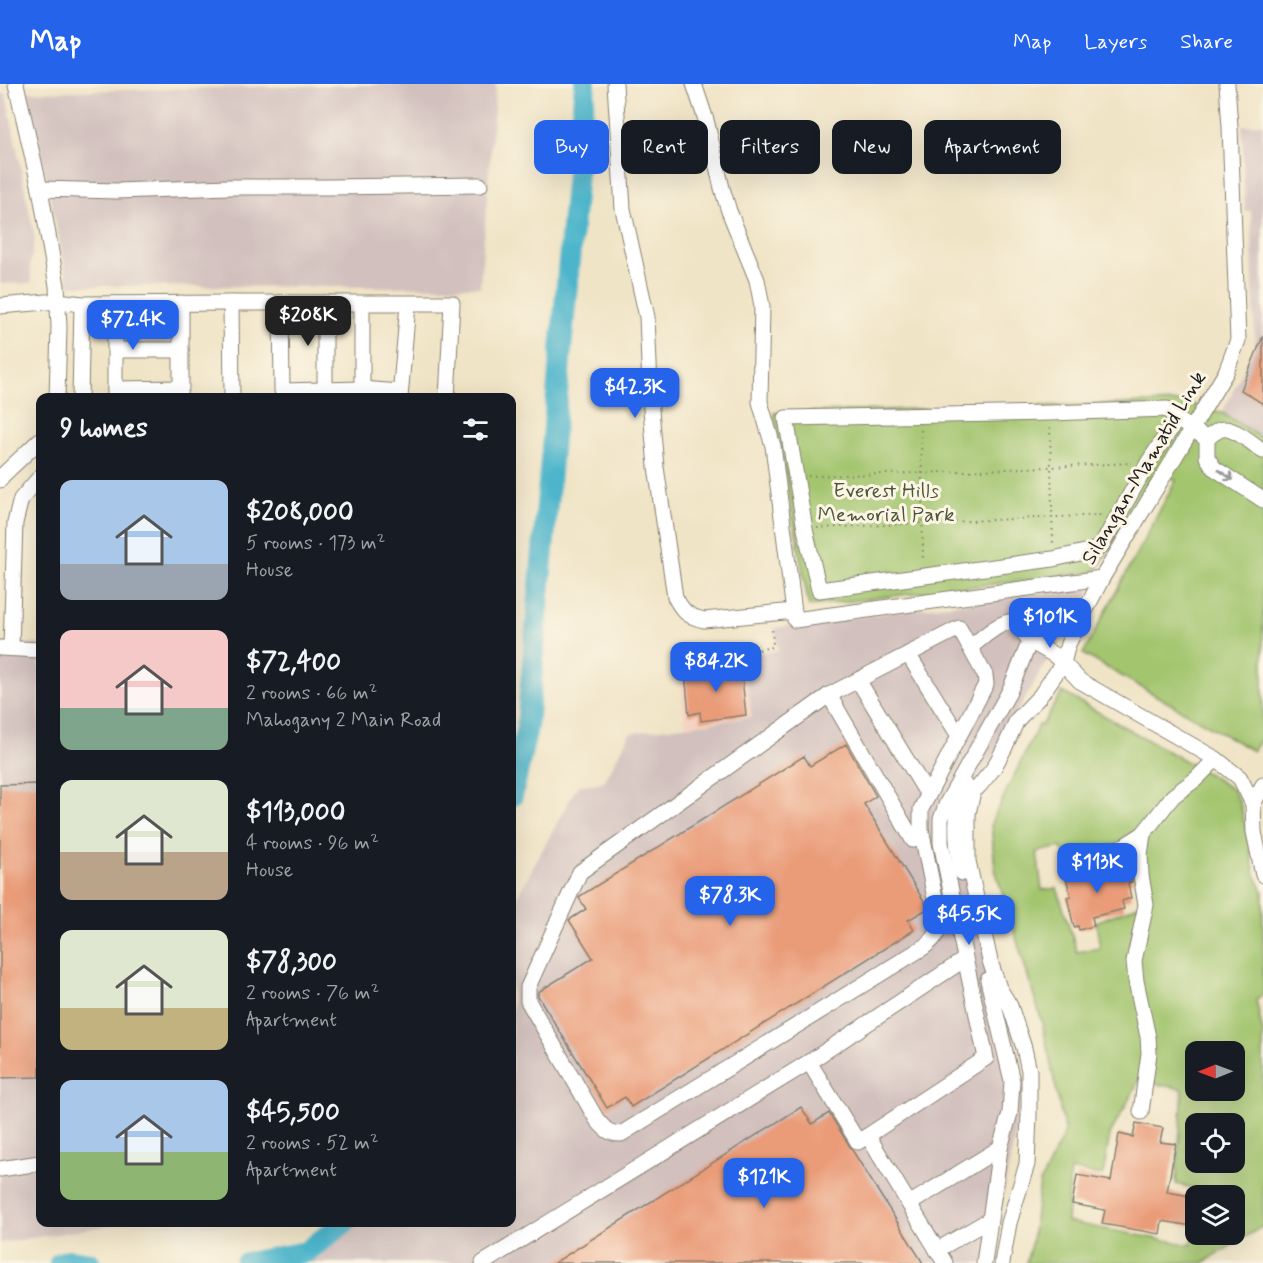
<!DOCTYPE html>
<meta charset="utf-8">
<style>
:root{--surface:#171b24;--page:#242831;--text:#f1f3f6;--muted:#9ea1a6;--accent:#2563eb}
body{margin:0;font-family:Mynerve,sans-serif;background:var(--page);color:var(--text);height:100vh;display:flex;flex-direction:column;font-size:22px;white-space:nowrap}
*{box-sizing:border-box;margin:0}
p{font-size:20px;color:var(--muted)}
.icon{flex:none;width:33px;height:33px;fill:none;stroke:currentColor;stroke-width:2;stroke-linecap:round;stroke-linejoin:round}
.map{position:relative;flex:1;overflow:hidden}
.details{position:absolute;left:36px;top:309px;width:480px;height:834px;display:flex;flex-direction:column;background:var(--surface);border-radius:12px;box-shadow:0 6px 24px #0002}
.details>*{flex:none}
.hud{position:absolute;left:534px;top:36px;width:570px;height:54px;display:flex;gap:12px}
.needle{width:39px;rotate:269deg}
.tools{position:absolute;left:1185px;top:957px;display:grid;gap:12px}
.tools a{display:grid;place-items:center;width:60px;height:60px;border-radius:12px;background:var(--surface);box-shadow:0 6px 24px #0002;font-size:30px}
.price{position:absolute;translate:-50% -51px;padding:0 14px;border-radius:12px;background:var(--accent);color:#fff;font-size:20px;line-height:39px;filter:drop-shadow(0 2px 3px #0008)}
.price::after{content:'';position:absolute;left:50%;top:36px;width:18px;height:14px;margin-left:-9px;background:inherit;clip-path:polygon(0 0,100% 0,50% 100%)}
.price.active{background:#222;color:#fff}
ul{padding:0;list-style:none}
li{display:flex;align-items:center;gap:18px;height:150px;padding:0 24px}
li span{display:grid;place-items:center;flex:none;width:168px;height:120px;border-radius:12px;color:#555}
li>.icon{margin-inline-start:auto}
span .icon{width:72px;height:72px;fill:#fffc;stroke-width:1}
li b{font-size:26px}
h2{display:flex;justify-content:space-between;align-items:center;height:72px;padding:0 24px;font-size:26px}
.tag{padding:0 21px;border-radius:12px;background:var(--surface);box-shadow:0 6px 24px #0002;font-size:21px;line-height:54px}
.tag.active{background:var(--accent);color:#fff}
header{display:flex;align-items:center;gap:36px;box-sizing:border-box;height:84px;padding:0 30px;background:var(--accent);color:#fff}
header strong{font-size:28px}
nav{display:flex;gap:33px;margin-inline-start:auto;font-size:21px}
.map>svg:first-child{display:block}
.built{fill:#f5d3c2}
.industrial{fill:#d1c0bd}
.green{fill:#a3c56e;stroke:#607045;stroke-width:1.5;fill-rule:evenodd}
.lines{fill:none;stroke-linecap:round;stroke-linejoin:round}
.river{stroke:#4db5cb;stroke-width:22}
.building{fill:#ea9c79}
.minor-casing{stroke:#868071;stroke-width:17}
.path{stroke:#868071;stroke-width:2;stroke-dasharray:1.5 4.5;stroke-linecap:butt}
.minor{stroke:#fff;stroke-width:15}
.oneway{stroke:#999}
.labels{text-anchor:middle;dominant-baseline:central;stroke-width:6;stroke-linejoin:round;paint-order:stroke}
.street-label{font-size:21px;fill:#1c1c1c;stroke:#fcf5e5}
.park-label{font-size:21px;fill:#4b5739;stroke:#fcf5e5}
</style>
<header>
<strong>Map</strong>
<nav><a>Map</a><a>Layers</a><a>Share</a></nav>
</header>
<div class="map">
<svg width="1263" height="1179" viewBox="0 0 1263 1179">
<rect width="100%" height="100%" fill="#fcf5e5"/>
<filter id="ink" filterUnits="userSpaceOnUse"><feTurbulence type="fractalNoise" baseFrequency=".0167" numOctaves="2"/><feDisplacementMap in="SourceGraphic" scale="12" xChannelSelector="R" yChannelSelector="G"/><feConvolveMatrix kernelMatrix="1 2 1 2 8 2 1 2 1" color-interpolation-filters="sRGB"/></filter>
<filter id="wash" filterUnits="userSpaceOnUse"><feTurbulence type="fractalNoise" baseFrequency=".008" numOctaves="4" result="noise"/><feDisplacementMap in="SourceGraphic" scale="24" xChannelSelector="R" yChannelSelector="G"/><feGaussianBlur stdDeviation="1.35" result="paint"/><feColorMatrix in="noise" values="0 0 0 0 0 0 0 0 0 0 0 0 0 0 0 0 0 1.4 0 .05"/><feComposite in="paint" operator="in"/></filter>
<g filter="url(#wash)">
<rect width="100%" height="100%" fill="#f0e4c6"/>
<polygon class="built" points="741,566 753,633 685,641 679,582"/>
<g class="industrial">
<polygon points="403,0 496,0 480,203 69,202 28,8"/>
<polygon points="0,10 6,10 35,155 30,181 32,199 0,200"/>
<polygon points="1263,40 1263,355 1222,329 1255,263 1251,127 1245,127 1242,41"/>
<polygon points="1084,503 1089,506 1088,512 1052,568 1012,637 982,694 964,767 1020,971 1023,1006 991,1179 309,1179 306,1168 345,1139 512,1138 512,822 577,702 604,698 630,649 752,633 743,572 778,566 775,544"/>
<polygon points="0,559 40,560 40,1138 262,1139 254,1142 126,1139 0,1159"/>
</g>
<g class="green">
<polygon points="1185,318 1222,329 1263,355 1263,653 1253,667 1083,570 1176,396 1157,386 1095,488 809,522 774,329"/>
<path d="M 1062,608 L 1210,691 L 1233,706 L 1240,719 L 1247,749 L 1255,791 L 1263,807 L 1263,910 L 1256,916 L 1263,949 L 1263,1142 L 1203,1179 L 1026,1179 L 1032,1156 L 1040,1099 L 1065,1048 L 1042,938 L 995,785 L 991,739 L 1039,640 L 1042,641 ZM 1061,763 L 1070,783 L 1096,776 L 1100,785 L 1133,777 L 1141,820 L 1096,838 L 1100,864 L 1077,868 L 1057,804 L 1042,806 L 1037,768 ZM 1196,968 L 1234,968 L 1234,1006 L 1196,1006 ZM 1139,997 L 1183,1005 L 1176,1100 L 1205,1107 L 1204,1111 L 1234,1112 L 1234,1150 L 1196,1150 L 1195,1146 L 1191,1161 L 1067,1138 L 1070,1086 L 1103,1091 L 1110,1050 ZM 1196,1040 L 1234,1040 L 1234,1078 L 1196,1078 Z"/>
</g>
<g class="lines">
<g class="river">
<polyline points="512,712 527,643 585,0"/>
<polyline points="60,1179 69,1176 90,1179"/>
<polyline points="246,1179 306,1168 345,1138"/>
</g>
</g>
<g id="blocks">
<g class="building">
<polygon points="1263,252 1263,320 1241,306"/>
<polygon points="723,581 742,581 743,603 746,631 701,637 700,628 689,631 685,588 723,583"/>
<polygon points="846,660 876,712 864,720 927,822 927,825 908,836 914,846 631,1023 625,1013 607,1024 538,912 538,908 593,874 569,836 586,825 579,814 580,812 804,672 810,682"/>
<polygon points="40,700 40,993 0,994 0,701"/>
<polygon points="1094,782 1096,790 1131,782 1132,798 1128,799 1131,814 1122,817 1124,825 1092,833 1094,842 1079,846 1078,842 1074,843 1067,813 1071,812 1066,794 1076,792 1075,787"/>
<polygon points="801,1023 812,1040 829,1029 923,1179 554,1179"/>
<polygon points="1136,1039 1163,1044 1160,1058 1176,1060 1167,1108 1196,1113 1196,1125 1192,1142 1162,1137 1160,1150 1102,1140 1105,1126 1072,1120 1077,1091 1111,1097 1119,1050 1133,1053"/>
</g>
</g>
</g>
<g filter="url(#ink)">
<use href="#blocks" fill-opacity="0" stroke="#868071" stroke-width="1.5"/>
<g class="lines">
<g class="minor-casing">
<g id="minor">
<polyline points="16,0 40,105 57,202 59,243 57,314"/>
<path d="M 615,0 L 623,125 L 647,233 L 651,326 L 656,383 L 675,513 C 683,528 687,532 704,536 L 794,527"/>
<polyline points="694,0 706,36 722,104 729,127 757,196 762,222 760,318 773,362 795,536 1102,494"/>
<polyline points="1227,0 1230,43 1238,256 1226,288 1102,494 1068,560 1063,579 1080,597 1216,675 1240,694 1253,720 1254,748 1263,791"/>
<polyline points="40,105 117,107 229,103 331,103 480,101"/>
<polyline points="231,219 232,314"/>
<polyline points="281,219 282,307 362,305 400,308"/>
<polyline points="325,219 325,307"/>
<polyline points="0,222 58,217 82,220 231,219 452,219 447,314"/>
<polyline points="116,266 181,266"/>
<polyline points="115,305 181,304 181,219"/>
<polyline points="362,305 362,220"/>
<polyline points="80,314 82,220"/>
<polyline points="115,314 115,220"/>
<polyline points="400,314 408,220"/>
<polyline points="1177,335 1148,379 1101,462 1094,466 1053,475 819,506 805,445 786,334 1049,329 1167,325 1177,335 1207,355"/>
<polyline points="1207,355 1207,373 1214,384 1263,416"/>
<path d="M 1207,355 C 1210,352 1215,348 1219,346 C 1231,340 1253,360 1263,367"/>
<polyline points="0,396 2,392 40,356"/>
<path d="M 959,544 L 985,591 L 986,600 L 921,725 L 921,745 L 939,834 C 938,850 937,853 924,863 L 621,1050 C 609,1050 605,1045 597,1036 L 528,917 L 528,903 L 580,788 L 829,611 Z"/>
<path d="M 970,563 C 982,555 1002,534 1016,538 L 1030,557 L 1054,571 L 1063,579 L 1040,612 L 1017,636 L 1004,665 L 993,685 L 980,701 L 973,708 L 968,729 L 968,777 L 990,877 L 999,904 L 1010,922 L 1024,964 L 1029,987 L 1029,1031 L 1027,1080 L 1009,1139 L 1002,1179"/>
<polyline points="0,564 40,566"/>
<polyline points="11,564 15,439 21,415 40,393"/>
<polyline points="908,570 959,652"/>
<polyline points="858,596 928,711"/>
<polyline points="829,611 913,756 923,755"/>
<polyline points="1253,720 1263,701"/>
<polyline points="1077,777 1124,762 1143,750 1173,712 1196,695 1216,675"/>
<path d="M 962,789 C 955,759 954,729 964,700"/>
<polyline points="809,978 858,1058 986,974 941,759 941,735 947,719 1009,608 1030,557"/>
<polyline points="1141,1028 1149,969 1148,953 1136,897 1134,877 1146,821 1141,791 1140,771 1143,750"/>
<polyline points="868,1052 945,1179"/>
<polyline points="0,1085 40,1079"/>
<polyline points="909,1120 1000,1064"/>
<polyline points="937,1166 989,1136"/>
<polyline points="483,1179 809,978 965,875"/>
<polyline points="984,1179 1000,1064 1010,1029 1012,997 988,896"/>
</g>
</g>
<g class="path">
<polyline points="1050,343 1053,463"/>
<polyline points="921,346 923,478"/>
<polyline points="808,392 922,389 1132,379"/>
<polyline points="817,444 1102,431"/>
<polyline points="741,569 773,563 772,542"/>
</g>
<use href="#minor" class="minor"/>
</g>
<defs><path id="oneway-shaft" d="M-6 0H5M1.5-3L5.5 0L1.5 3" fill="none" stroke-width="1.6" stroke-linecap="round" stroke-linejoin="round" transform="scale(1.5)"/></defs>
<use class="oneway" href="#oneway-shaft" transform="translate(1226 391) rotate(34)"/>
</g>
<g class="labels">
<g class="street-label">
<text transform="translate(1144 384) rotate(-59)">Silangan-Mamatid Link</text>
</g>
<g class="park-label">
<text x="886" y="407">Everest Hills<tspan x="886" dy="24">Memorial Park</tspan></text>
</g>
</g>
</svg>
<div class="tools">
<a><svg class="needle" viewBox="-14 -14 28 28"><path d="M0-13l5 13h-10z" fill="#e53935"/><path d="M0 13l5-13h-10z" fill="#9ea1a6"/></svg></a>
<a><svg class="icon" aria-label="locate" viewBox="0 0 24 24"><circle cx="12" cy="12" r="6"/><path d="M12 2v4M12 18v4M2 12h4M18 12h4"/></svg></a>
<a><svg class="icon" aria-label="layers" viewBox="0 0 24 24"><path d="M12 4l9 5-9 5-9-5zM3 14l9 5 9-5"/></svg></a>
</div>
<b class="price active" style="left:308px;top:263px">$208K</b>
<b class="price" style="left:133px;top:267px">$72.4K</b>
<b class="price" style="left:635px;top:335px">$42.3K</b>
<b class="price" style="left:1050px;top:565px">$101K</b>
<b class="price" style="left:716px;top:609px">$84.2K</b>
<b class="price" style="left:1097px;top:810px">$113K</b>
<b class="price" style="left:730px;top:843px">$78.3K</b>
<b class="price" style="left:969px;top:862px">$45.5K</b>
<b class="price" style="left:764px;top:1125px">$121K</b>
<div class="hud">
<a class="tag active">Buy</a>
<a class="tag">Rent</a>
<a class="tag">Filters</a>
<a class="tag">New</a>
<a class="tag">Apartment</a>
</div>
<section class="details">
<h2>9 homes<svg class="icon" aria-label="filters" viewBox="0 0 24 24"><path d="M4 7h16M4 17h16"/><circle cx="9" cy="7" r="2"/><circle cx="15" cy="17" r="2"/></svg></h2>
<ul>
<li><span style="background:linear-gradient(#a9c7e8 70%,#9aa5b1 0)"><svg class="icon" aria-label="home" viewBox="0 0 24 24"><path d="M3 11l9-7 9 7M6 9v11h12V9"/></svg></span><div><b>$208,000</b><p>5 rooms · 173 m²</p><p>House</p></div></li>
<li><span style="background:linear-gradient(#f6c9c9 65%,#7fa58c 0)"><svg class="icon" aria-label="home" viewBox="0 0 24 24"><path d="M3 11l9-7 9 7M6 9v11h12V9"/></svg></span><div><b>$72,400</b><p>2 rooms · 66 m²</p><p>Mahogany 2 Main Road</p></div></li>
<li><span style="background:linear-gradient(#dfe7d0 60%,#b9a48a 0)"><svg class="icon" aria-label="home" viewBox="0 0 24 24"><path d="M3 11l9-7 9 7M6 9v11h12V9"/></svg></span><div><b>$113,000</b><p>4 rooms · 96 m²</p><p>House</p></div></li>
<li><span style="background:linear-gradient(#dfe7d0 65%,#c2b280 0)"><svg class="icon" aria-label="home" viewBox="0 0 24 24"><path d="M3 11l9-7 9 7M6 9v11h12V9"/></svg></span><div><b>$78,300</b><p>2 rooms · 76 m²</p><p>Apartment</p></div></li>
<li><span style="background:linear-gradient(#a9c7e8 60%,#8fb573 0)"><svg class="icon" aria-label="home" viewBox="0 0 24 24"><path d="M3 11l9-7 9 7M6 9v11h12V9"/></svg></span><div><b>$45,500</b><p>2 rooms · 52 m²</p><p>Apartment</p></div></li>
</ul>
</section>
</div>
